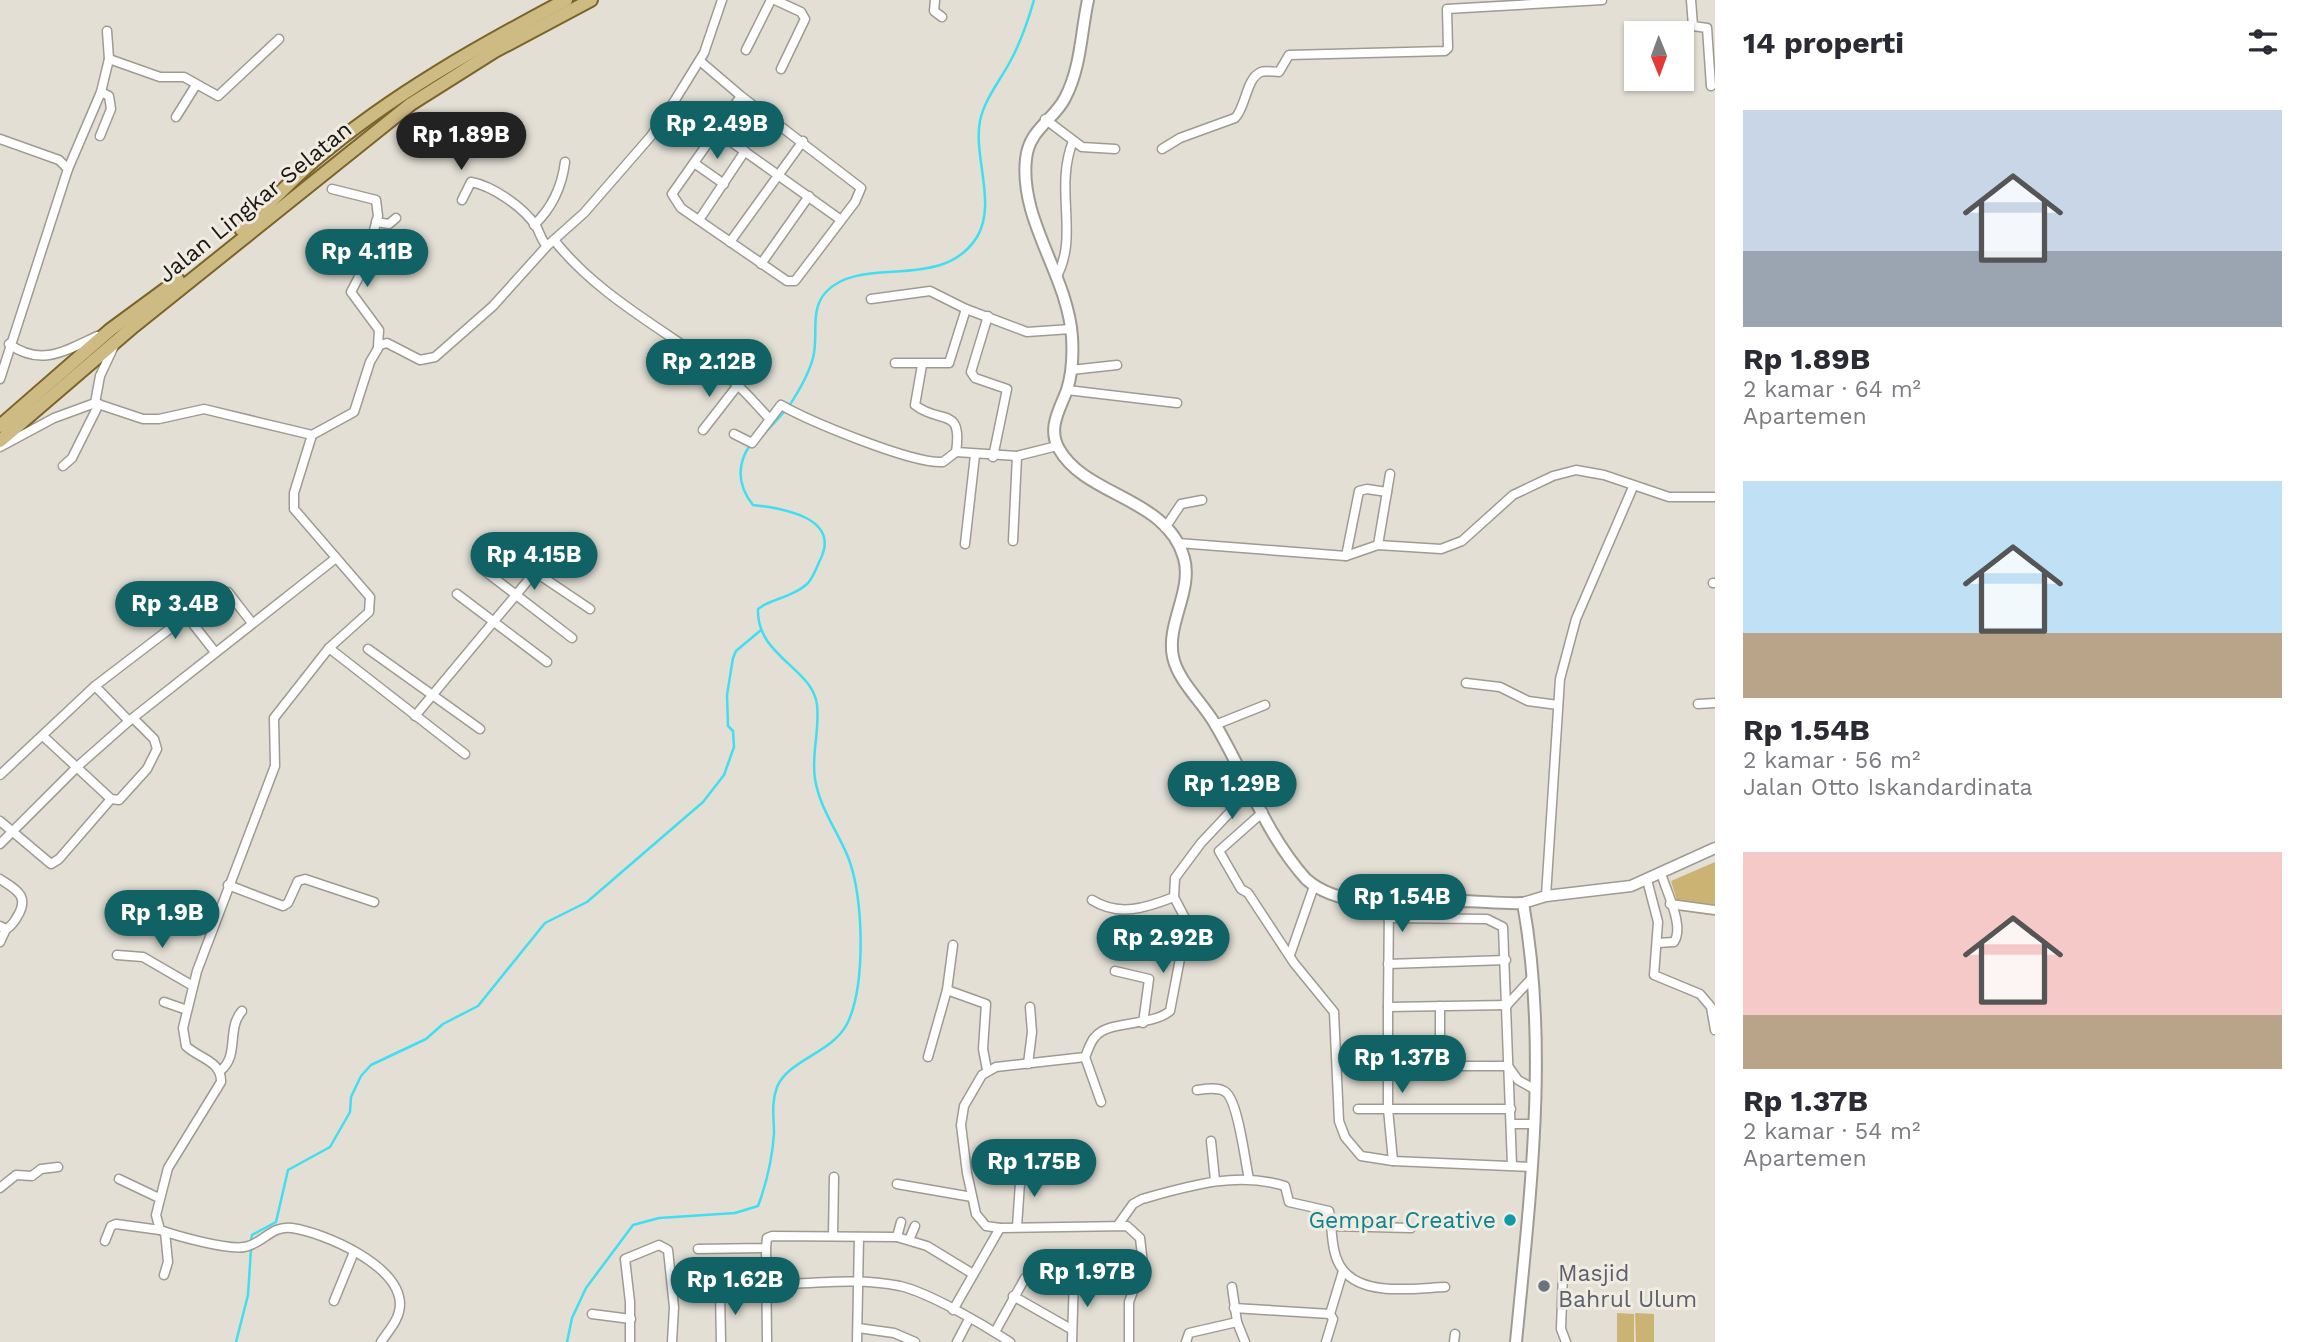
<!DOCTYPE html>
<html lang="id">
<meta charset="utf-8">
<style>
:root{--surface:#fff;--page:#f2f2f3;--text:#2b2b33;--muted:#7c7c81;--accent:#106265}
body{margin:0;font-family:"Work Sans",sans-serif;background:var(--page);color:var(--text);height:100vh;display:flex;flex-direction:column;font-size:26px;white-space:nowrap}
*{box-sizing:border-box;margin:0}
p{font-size:23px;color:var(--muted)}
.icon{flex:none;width:38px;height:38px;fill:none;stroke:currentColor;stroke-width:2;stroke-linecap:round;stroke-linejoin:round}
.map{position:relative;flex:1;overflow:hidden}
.side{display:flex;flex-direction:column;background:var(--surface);width:595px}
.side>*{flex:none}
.needle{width:46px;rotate:179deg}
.fabs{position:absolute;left:1624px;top:21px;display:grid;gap:14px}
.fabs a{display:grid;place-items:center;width:70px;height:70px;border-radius:0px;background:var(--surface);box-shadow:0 2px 5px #0004;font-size:35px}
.price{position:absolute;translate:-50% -60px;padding:0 16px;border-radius:24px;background:var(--accent);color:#fff;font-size:23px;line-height:46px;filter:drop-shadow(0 2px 4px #0008)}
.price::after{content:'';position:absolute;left:50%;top:42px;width:21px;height:16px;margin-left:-10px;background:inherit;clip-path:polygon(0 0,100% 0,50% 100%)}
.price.active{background:#222;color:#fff}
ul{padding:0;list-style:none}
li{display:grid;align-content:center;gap:14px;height:371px;padding:0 28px}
li span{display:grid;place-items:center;height:217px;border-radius:0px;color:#555}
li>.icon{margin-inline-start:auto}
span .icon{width:126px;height:126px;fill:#fffc;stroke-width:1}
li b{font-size:30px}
h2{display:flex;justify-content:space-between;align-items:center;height:84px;padding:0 28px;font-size:30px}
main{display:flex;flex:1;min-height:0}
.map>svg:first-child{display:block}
.green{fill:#cbb373}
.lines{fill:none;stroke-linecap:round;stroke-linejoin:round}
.stream{stroke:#40def0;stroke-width:2.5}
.minor-casing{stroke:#9f9b92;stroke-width:11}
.tertiary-casing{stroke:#9f9b92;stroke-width:13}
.secondary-casing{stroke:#9f9b92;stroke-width:14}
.primary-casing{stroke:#796528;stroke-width:16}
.minor{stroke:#fff;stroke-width:8}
.tertiary{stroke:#fff;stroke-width:10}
.secondary{stroke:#fff;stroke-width:10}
.primary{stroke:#cebb84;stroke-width:12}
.culture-dot{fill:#0f9aa8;stroke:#f0ece2;stroke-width:2.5}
.worship-dot{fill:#6b7280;stroke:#f0ece2;stroke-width:2.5}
.labels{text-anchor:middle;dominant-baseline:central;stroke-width:6;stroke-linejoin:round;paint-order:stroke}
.street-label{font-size:23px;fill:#191814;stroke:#f0ece2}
.culture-label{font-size:23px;fill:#0d838f;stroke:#f0ece2;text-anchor:end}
.worship-label{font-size:23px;fill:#5b616d;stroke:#f0ece2;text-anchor:start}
</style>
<main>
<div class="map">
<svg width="1715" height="1342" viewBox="0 0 1715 1342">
<rect width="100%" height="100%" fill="#e3dfd5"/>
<g class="green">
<polygon points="1715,862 1715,916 1680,911 1671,881"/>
<polygon points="1617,1313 1634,1314 1634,1342 1617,1342"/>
<polygon points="1635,1313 1654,1314 1654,1342 1636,1342"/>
</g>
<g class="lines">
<g class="stream">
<path d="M 789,406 C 799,391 808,376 813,358 C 819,336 809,310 826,292 C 861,254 942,293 977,237 C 997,204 973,156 980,121 C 984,100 1001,79 1011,60 C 1021,41 1028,21 1034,0"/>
<polyline points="764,434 785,411"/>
<polyline points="251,1242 252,1235 276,1222 288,1170 330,1147 350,1112 351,1097 361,1076 371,1065 426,1039 443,1024 478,1006 545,923 587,902 703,802 724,775 734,747 733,731 728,726 727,695 733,658 736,651 761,630"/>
<polyline points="236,1342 248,1295 251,1249"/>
<path d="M 567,1342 L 572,1318 L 586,1288 L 633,1225 L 659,1218 L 735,1213 L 758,1206 C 767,1182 772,1161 774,1134 C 774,1118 771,1103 777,1087 C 788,1060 832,1053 847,1024 C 866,986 864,896 848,857 C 837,830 820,809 815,779 C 811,754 820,730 817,705 C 813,668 756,656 758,609 L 764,605 C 778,598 797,594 808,583 C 814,576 817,566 821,558 C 840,517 781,508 753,505 C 738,486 736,466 750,445"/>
</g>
<g class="minor-casing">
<g id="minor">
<polyline points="775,0 801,12 805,19 781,69"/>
<polyline points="935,0 934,11 942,17"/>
<polyline points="1691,0 1693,26 1707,28 1711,86"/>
<polyline points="107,31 109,59"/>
<polyline points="746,50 771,0"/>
<polyline points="700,61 741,96 861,188 855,202 795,281 787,281 681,208 672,194 741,96"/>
<polyline points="176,117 196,85"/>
<polyline points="1045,119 1082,147 1115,149"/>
<polyline points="716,131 841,220"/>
<polyline points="100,136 111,109 109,96 101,92"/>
<polyline points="0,139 59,160 68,169 0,379"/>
<path d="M 1162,149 L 1180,138 L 1235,118 C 1246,107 1246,78 1261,72 C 1266,70 1274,72 1279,72 L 1289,55 L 1445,51 L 1448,48 L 1447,9 L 1602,0"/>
<polyline points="694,163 724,184"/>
<polyline points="68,169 101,92 109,59 160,77 184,77 218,96 279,39"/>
<polyline points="332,189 376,200 378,216 363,269 351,292 379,330 378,347"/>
<path d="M 462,200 L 471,182 C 493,186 523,207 536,226 C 540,233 541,240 547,246"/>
<polyline points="699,220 745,151"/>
<polyline points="376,222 389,224 396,218"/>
<path d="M 534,225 C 552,208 562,186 565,162"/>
<path d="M 554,240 C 602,301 676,335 735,383 C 747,393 758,407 769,418"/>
<polyline points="730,242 803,141"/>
<polyline points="761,264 809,196"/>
<path d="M 1057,276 C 1079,235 1054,189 1073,141"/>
<polyline points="871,299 930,291 966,309 1027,332 1071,329"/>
<polyline points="988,316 971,372 975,378 1007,389 993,457"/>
<path d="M 9,344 C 41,367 65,351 97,336"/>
<polyline points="895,363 949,363 966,309"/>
<polyline points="1071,370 1117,365"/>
<polyline points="1067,390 1177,403"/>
<path d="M 95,403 L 143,419 L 159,419 L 204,409 L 312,435 L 294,493 L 294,509 L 370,597 L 369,612 L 329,648 L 274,718 L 275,766 L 197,971 L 183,1028 L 186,1046 C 198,1058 222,1061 221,1082 L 168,1168 L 156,1215 L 160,1230 C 177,1236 227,1250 244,1247 C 263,1244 271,1225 292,1228 C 325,1233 399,1265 400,1304 C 400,1319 389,1330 381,1342"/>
<polyline points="95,403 100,376 114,346"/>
<polyline points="703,430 738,385"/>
<path d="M 734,434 L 752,443 L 781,405 C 809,421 912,464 943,462 L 956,452 C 963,405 940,425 915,405 L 922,365"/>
<polyline points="312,435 354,412 370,362 380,345 387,343 420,360 435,357 493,306 547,246 584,213 651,136 675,100 704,53 722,0"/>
<polyline points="0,447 54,418 95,403"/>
<polyline points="956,452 1017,456 1057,446"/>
<polyline points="63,466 72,458 99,404"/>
<polyline points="1165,528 1181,504 1202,500"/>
<polyline points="1013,541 1017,456"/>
<polyline points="501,542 535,572"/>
<polyline points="1178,543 1346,556 1378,545 1441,549 1462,541 1513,495 1553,476 1576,470 1604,475 1669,497 1715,497"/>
<polyline points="965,544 975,455"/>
<polyline points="1378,545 1390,474"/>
<polyline points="1346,556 1359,491 1367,489 1387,492"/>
<polyline points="481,568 572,638"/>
<polyline points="1713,583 1715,583"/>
<polyline points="457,594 547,662"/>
<polyline points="186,615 215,652"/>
<polyline points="329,648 465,754"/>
<polyline points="368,649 480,729"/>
<polyline points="1466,683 1500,687 1528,701 1558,705"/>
<polyline points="95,686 129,721"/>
<polyline points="1698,704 1715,703"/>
<polyline points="415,716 535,572 590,609"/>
<polyline points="1215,725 1265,705"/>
<polyline points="43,736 111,799 119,800 147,769 157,749 154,739 134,719"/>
<polyline points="0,775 95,686 218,592 228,592 252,623"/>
<polyline points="1263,812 1219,851 1241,889 1248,893 1294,963 1334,1012 1339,1121 1345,1137 1361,1156 1393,1161"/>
<polyline points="0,821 51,864 59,859 111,799"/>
<polyline points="0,844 78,766 129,721 336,558"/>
<path d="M 0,879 C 17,890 30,896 17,917 C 14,922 12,926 6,929 L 0,926"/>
<polyline points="1647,880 1658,922 1654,975 1700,994 1711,1007 1715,1030"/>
<polyline points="228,885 283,906 288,903 298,881 305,879 374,902"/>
<polyline points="1546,896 1560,679 1576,619 1633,487"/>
<path d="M 1092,900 C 1119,917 1146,908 1174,897"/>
<polyline points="1670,904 1715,910"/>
<polyline points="1388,918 1487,919 1503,927 1512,1165"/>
<polyline points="0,942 6,929"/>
<path d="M 1657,943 L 1674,942 C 1685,927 1666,891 1661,873"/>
<polyline points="117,955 143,957 193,986"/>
<polyline points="1290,955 1314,886"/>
<polyline points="1388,964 1506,960"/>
<polyline points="1115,971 1149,979 1143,1023"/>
<polyline points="947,990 986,1004 983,1049 987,1070"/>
<polyline points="164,1002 187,1010"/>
<polyline points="1507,1005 1388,1007 1388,1109 1393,1161 1532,1167"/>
<polyline points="1507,1005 1531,979"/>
<polyline points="1440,1006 1440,1065"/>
<polyline points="1388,1007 1389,903"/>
<polyline points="928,1057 947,990 953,945"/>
<polyline points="1085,1057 1101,1102"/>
<polyline points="1028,1064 1032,1032 1030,1007"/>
<polyline points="1388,1066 1508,1066 1518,1080 1534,1089"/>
<path d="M 220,1071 C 240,1056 226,1029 242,1011"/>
<path d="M 1197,1090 C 1205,1089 1217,1087 1224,1091 C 1238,1097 1245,1162 1249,1179"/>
<polyline points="1358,1109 1511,1109"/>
<polyline points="1512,1124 1534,1124"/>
<polyline points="1211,1141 1215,1180"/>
<polyline points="119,1179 159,1198"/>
<polyline points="897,1184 972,1197"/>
<polyline points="0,1188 16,1175 32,1176 41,1169 58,1167"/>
<path d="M 1118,1225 L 1133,1204 L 1142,1199 C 1189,1186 1236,1171 1285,1186 L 1289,1202 L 1329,1211 C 1333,1229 1330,1254 1343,1270 C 1364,1297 1416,1288 1445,1287"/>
<polyline points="1330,1226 1411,1228"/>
<polyline points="1017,1227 1021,1168"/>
<path d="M 1000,1228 L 986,1226 L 976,1214 L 967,1173 L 961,1125 L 964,1106 L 982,1075 L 996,1067 L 1085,1057 C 1088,1051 1090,1042 1095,1037 C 1108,1020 1150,1027 1170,1011 L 1187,922 L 1174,897 L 1175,878 L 1201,843 L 1250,791"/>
<polyline points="833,1236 834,1177"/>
<polyline points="897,1237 901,1222"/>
<polyline points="909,1240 915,1226"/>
<polyline points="105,1241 111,1226 116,1224 160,1230"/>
<polyline points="766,1248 767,1342"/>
<polyline points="698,1249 766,1248 767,1238 772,1236 897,1237 927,1246 973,1274"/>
<polyline points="1563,1272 1561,1329 1566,1342"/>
<polyline points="164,1275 168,1262 165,1232"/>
<path d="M 766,1285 C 810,1284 857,1277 900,1286 C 930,1293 984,1325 1010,1342"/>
<polyline points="673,1291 767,1291"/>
<polyline points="720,1291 721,1342"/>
<polyline points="1013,1296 1071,1329"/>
<polyline points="334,1301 354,1252"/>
<polyline points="1234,1308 1330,1314"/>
<polyline points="953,1310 1000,1228 1127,1226 1140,1238 1143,1264 1129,1302 1129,1342"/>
<polyline points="592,1314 631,1319"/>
<polyline points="1237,1322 1245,1342"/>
<polyline points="858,1328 894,1333 915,1342"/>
<polyline points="995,1332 1025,1278 1143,1270"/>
<polyline points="630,1342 630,1302 625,1259 659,1245 668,1250 674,1307 672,1342"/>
<polyline points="857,1342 859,1237"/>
<polyline points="957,1342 969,1319"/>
<polyline points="1072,1342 1074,1276"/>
<polyline points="1186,1342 1189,1333 1237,1322 1232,1287"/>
<polyline points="1326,1342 1333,1319 1330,1314 1343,1271"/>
<polyline points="1454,1342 1455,1334"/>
</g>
</g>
<g class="tertiary-casing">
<polyline id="tertiary" points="1523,903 1546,896 1631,886 1715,848"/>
</g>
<g class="secondary-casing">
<path id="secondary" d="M 1088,0 C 1081,32 1081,68 1065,98 C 1054,120 1029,129 1026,159 C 1019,220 1068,276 1072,337 C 1073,353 1072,374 1067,390 C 1060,409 1047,428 1059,449 C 1086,497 1167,497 1184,558 C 1193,591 1166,624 1173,657 C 1178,681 1203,703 1215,724 C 1245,774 1266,835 1306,879 C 1342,912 1414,902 1458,901 C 1480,901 1502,904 1523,903 C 1549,1047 1530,1197 1516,1342"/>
</g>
<g class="primary-casing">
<g id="primary">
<path d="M 241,229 C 267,207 290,181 316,159 C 391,95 479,46 566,0"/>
<polyline points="0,426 110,330 178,280"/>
<polyline points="0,441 134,326 411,104 495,51 591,0"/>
</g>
</g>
<use href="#minor" class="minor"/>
<use href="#tertiary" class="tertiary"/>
<use href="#secondary" class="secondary"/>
<use href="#primary" class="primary"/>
</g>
<circle class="culture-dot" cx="1510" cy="1220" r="7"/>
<circle class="worship-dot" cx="1544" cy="1286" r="7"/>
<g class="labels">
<g class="street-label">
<text transform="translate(255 202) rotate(-39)">Jalan Lingkar Selatan</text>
</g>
<g class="culture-label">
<text x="1496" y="1220">Gempar Creative</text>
</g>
<g class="worship-label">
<text x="1558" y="1273">Masjid<tspan x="1558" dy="26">Bahrul Ulum</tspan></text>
</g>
</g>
</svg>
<div class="fabs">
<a><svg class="needle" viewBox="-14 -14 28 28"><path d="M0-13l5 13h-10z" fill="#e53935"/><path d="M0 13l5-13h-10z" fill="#7c7c81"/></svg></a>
</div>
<b class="price" style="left:717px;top:161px">Rp 2.49B</b>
<b class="price active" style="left:461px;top:172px">Rp 1.89B</b>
<b class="price" style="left:367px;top:289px">Rp 4.11B</b>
<b class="price" style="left:709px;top:399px">Rp 2.12B</b>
<b class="price" style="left:534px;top:592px">Rp 4.15B</b>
<b class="price" style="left:175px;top:641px">Rp 3.4B</b>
<b class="price" style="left:1232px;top:821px">Rp 1.29B</b>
<b class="price" style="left:1402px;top:934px">Rp 1.54B</b>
<b class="price" style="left:162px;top:950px">Rp 1.9B</b>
<b class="price" style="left:1163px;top:975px">Rp 2.92B</b>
<b class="price" style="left:1402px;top:1095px">Rp 1.37B</b>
<b class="price" style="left:1034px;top:1199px">Rp 1.75B</b>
<b class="price" style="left:1087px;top:1309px">Rp 1.97B</b>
<b class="price" style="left:735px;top:1317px">Rp 1.62B</b>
</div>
<section class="side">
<h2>14 properti<svg class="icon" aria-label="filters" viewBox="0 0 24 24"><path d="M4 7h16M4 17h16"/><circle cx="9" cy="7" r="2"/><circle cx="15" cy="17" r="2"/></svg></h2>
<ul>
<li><span style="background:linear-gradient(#c9d6e8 65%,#9aa5b1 0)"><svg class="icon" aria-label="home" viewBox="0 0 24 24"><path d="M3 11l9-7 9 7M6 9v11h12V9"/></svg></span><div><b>Rp 1.89B</b><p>2 kamar · 64 m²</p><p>Apartemen</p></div></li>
<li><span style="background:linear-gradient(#bfe0f5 70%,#b9a48a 0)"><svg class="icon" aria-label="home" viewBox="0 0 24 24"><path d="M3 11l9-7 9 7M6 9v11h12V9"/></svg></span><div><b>Rp 1.54B</b><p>2 kamar · 56 m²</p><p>Jalan Otto Iskandardinata</p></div></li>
<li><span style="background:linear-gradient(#f6c9c9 75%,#b9a48a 0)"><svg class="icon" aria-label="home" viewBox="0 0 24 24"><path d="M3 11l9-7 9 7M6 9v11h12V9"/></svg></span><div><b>Rp 1.37B</b><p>2 kamar · 54 m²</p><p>Apartemen</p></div></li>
</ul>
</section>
</main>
